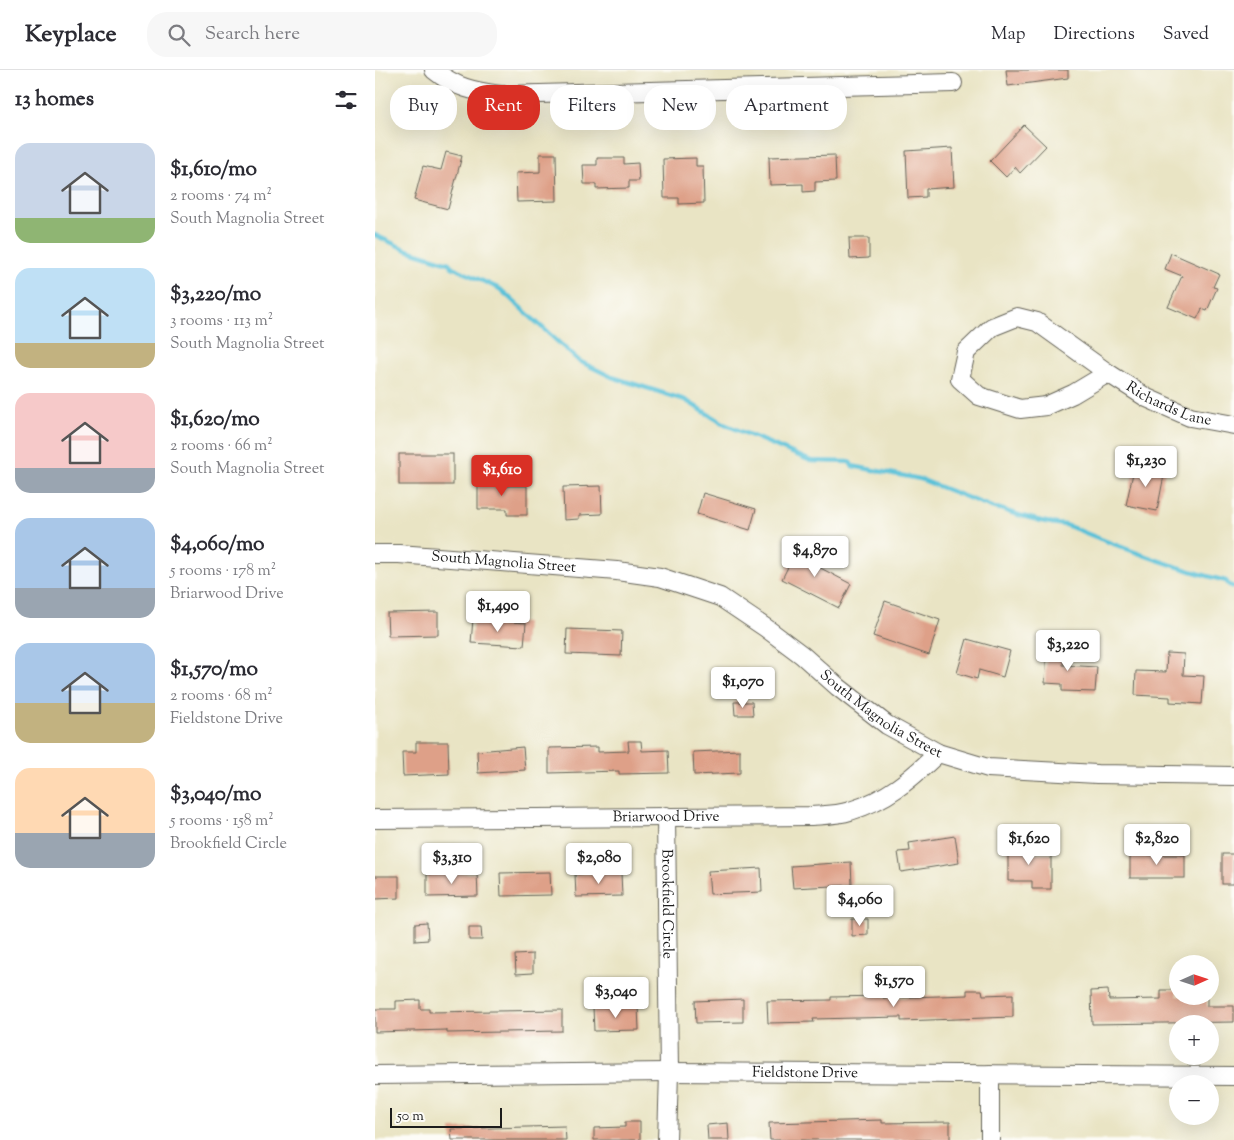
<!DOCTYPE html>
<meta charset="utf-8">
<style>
:root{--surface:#fff;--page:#f7f7f7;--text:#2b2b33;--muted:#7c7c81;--line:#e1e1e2;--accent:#d93025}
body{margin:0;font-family:"Sorts Mill Goudy",serif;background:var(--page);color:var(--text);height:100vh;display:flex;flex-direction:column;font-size:19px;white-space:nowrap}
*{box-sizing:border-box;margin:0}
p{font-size:16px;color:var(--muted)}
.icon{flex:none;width:28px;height:28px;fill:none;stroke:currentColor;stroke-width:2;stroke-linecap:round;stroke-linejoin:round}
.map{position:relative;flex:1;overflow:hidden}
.sheet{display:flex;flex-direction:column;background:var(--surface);width:375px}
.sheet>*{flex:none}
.guide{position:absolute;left:15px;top:15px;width:475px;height:45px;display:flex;gap:10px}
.needle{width:32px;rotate:87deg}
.fabs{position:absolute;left:794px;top:885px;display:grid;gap:10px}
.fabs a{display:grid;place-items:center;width:50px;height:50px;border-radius:50%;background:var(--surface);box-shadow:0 5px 20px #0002;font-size:25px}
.scale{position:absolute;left:15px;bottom:12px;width:112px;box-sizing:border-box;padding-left:5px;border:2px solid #1c1c1c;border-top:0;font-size:14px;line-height:18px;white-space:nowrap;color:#1c1c1c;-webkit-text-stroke:4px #fdfcf7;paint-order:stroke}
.price{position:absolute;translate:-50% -42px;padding:0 11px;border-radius:5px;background:#fff;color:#222;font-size:16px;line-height:32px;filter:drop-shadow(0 1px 2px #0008)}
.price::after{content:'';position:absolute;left:50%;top:30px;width:15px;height:11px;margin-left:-8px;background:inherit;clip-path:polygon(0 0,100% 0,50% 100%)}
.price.on{background:var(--accent);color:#fff}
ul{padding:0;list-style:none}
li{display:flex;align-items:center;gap:15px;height:125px;padding:0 15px}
li span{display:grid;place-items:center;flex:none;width:140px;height:100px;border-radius:15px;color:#555}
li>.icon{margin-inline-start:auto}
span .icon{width:60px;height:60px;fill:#fffc;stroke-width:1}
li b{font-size:21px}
h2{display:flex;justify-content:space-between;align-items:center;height:60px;padding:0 15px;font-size:21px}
.pill{padding:0 18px;border-radius:20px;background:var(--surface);box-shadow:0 5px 20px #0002;font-size:18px;line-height:45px}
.pill.on{background:var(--accent);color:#fff}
header{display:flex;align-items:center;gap:30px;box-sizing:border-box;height:70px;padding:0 25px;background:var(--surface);border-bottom:1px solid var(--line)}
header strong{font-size:24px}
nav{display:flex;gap:28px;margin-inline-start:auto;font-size:18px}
.search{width:350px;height:45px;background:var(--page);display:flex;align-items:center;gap:12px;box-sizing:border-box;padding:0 18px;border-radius:20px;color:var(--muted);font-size:19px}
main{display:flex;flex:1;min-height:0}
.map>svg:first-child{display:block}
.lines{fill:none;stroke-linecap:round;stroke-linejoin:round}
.stream{stroke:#5ac1d8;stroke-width:4.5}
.building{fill:#dea088}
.street-casing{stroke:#646257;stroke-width:20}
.street{stroke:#fff;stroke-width:18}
.labels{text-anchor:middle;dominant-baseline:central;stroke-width:4.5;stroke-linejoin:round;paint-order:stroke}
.street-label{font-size:15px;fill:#1c1c1c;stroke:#fdfcf7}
</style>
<header>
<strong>Keyplace</strong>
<div class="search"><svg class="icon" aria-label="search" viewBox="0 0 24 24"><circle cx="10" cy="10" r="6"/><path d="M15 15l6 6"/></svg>Search here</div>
<nav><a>Map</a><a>Directions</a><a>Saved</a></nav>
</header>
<main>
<section class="sheet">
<h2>13 homes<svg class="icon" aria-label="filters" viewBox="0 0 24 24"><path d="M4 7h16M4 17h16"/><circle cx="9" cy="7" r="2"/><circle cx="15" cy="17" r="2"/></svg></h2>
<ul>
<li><span style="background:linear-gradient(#c9d6e8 75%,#8fb573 0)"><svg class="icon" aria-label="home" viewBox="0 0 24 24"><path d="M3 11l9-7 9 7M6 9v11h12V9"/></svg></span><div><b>$1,610/mo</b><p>2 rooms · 74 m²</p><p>South Magnolia Street</p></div></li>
<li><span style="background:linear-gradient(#bfe0f5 75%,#c2b280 0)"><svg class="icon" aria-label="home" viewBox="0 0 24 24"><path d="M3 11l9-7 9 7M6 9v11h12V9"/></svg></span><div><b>$3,220/mo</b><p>3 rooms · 113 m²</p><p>South Magnolia Street</p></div></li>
<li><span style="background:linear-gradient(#f6c9c9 75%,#9aa5b1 0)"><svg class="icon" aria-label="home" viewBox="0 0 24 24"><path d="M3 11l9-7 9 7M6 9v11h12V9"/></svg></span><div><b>$1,620/mo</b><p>2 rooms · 66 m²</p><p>South Magnolia Street</p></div></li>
<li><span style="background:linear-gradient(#a9c7e8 70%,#9aa5b1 0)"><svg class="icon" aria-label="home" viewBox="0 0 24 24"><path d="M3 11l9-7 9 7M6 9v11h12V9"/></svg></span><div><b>$4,060/mo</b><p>5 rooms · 178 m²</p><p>Briarwood Drive</p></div></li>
<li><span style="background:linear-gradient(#a9c7e8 60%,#c2b280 0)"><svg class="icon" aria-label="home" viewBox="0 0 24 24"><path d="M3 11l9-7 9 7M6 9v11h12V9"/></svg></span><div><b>$1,570/mo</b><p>2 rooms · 68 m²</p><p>Fieldstone Drive</p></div></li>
<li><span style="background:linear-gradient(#ffd9b3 65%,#9aa5b1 0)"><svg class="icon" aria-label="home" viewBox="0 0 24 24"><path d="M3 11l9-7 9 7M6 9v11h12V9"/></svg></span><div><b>$3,040/mo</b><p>5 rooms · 158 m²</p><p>Brookfield Circle</p></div></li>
</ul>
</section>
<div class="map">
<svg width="859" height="1070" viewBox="0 0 859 1070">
<rect width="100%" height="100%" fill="#fdfcf7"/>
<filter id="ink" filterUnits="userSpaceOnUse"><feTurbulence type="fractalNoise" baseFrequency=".02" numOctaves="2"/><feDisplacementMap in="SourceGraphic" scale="10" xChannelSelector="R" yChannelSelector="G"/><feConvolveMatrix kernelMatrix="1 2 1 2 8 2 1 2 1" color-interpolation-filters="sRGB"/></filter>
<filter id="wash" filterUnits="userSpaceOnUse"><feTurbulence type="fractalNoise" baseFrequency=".0096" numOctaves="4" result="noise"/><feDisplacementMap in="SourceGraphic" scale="20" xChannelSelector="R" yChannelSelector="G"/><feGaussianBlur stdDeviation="1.12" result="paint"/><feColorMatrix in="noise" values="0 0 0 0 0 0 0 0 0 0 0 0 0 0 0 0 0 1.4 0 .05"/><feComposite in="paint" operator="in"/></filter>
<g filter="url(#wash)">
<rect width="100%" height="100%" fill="#e9e4c4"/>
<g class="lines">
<path class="stream" d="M 0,165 L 32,180 L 74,193 L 77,197 L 125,219 L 204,291 L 237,307 L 310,330 L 349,354 L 436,391 L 475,392 L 477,396 L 545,409 L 619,438 C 626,438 630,441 637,443 C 655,448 673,454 691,455 C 744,477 796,497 851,511 L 854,515 L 859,517"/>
</g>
<g id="blocks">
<g class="building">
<polygon points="631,0 693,0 693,8 633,16"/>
<polygon points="649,55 671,76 645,103 640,97 631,107 615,91"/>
<polygon points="577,78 579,117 551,119 551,127 533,128 531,81"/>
<polygon points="71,82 87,86 73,139 39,130 48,96 66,100"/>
<polygon points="165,84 181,84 182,131 142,132 141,103 165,102"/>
<polygon points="460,85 461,111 440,112 440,121 428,122 428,114 395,115 394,87"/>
<polygon points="222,88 249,88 249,94 263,93 264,111 254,111 254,118 221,119 221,114 209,114 208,95 222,95"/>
<polygon points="321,88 321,96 328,96 329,133 304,134 304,128 289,128 288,89"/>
<polygon points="474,168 494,168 494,188 475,189"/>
<polygon points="796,183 844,204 838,217 842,218 832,241 827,239 822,249 793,237 807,206 790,199"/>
<rect x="24" y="384" width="54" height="31"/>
<polygon points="760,394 790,400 782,441 751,435"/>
<polygon points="103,409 126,409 126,416 152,416 152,445 132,445 132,439 103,439"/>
<polygon points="226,416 227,444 204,445 204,449 189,450 188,417"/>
<polygon points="328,423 381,439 375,460 322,444"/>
<polygon points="424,475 441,483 436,493 476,514 464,538 407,509"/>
<polygon points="510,531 565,550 554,585 498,566"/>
<polygon points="63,542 63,565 13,566 12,543"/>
<polygon points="98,549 151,553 149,576 96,573"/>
<polygon points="192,559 247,561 246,586 191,584"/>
<polygon points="592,569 635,581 628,607 604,600 602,609 582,603"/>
<polygon points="672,573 689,574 688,595 722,597 720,622 687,621 687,614 670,613"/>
<polygon points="792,583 809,584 808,605 829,606 827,634 795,632 795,627 760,625 761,601 791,602"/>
<polygon points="359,632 377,632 378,645 360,645"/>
<polygon points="253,671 266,671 267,681 293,680 294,703 244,704 244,701 174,703 174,678 223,677 223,682 254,681"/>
<polygon points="41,672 73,672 74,704 28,706 27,682 41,682"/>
<polygon points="148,677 150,700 103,703 102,681"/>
<polygon points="365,680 365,703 319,705 318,682"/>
<polygon points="580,766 584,793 526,802 523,782 535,781 534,773"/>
<polygon points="633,770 650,770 651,784 676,784 676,819 657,819 657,811 633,811"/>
<rect x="847" y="784" width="12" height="30"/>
<rect x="755" y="785" width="55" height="23"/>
<polygon points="476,792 477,815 418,818 416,796"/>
<polygon points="386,798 387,822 335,824 333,801"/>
<polygon points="175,802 176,825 126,826 125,803"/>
<polygon points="102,803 103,826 52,827 52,804"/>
<polygon points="246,803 247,826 201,827 200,804"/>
<polygon points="0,806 24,806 24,828 0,829"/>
<polygon points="477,849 493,849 493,865 477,866"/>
<polygon points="52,853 53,870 40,871 40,854"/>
<polygon points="94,857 106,857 107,870 94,870"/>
<polygon points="158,884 158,903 141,904 140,885"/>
<polygon points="592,920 607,920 608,925 638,924 638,947 526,951 526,947 438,949 439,952 393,953 392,931 456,930 456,927 508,926 508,928 592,925"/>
<polygon points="733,920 734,930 786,929 786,920 802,920 802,926 808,926 808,928 832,928 832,936 859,936 859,952 717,954 716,921"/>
<polygon points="368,929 368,952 321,953 320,931"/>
<polygon points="45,930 45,939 54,939 54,942 187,940 187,961 72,963 72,960 0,962 0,939 21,939 21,931"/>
<polygon points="263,936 264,960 219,961 218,937"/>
<polygon points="507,1050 507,1053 575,1052 575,1070 395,1070 394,1053"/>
<polygon points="250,1052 265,1052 265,1070 219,1070 219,1058 250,1057"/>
<polygon points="353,1053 354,1070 333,1070 332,1055"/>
<polygon points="190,1056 191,1070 77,1070 76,1059"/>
</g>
</g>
</g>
<g filter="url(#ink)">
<use href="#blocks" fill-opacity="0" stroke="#646257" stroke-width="1"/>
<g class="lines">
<g class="street-casing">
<g id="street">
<path d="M 59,0 C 81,18 98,21 126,25 L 578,13"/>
<polygon points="642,247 662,252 733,303 698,324 671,336 645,339 604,326 585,309 591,282 617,257"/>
<path id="s1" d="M 733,303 L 772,328 L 815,347 L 859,355"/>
<path id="s2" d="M 0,484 L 24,484 L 242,501 L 285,507 L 345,527 L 391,558 L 427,585 L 463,617 L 512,655 L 563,683 L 613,698 L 722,704 L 859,706"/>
<path id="s3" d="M 291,746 L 294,1002 L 292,1070"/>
<path id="s4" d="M 0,749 L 436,746 C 449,745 463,745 475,741 C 512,730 536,709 563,683"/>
<path id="s5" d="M 0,1005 L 294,1002 L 859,1006"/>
<polyline points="615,1070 615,1004"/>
</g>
</g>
<use href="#street" class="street"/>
</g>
</g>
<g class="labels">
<g class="street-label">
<text stroke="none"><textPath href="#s1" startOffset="69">Richards Lane</textPath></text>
<text stroke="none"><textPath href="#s2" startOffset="129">South Magnolia Street</textPath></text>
<text stroke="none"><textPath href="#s2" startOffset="549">South Magnolia Street</textPath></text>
<text stroke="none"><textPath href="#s4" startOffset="291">Briarwood Drive</textPath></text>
<text stroke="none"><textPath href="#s3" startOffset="88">Brookfield Circle</textPath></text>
<text stroke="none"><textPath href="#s5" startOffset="430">Fieldstone Drive</textPath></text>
</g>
</g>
</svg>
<div class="fabs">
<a><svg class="needle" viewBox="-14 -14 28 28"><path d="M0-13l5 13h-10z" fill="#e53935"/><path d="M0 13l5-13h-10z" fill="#7c7c81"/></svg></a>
<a>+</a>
<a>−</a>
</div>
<div class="scale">50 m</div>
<b class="price" style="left:771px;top:418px">$1,230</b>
<b class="price on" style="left:127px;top:427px">$1,610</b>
<b class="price" style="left:440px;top:508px">$4,870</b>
<b class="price" style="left:123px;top:563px">$1,490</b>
<b class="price" style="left:693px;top:602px">$3,220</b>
<b class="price" style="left:368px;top:639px">$1,070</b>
<b class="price" style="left:654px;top:796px">$1,620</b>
<b class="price" style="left:782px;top:796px">$2,820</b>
<b class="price" style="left:77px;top:815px">$3,310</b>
<b class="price" style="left:224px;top:815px">$2,080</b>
<b class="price" style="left:485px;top:857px">$4,060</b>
<b class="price" style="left:519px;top:938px">$1,570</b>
<b class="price" style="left:241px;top:949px">$3,040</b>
<div class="guide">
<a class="pill">Buy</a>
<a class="pill on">Rent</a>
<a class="pill">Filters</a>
<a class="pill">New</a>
<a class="pill">Apartment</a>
</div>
</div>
</main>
